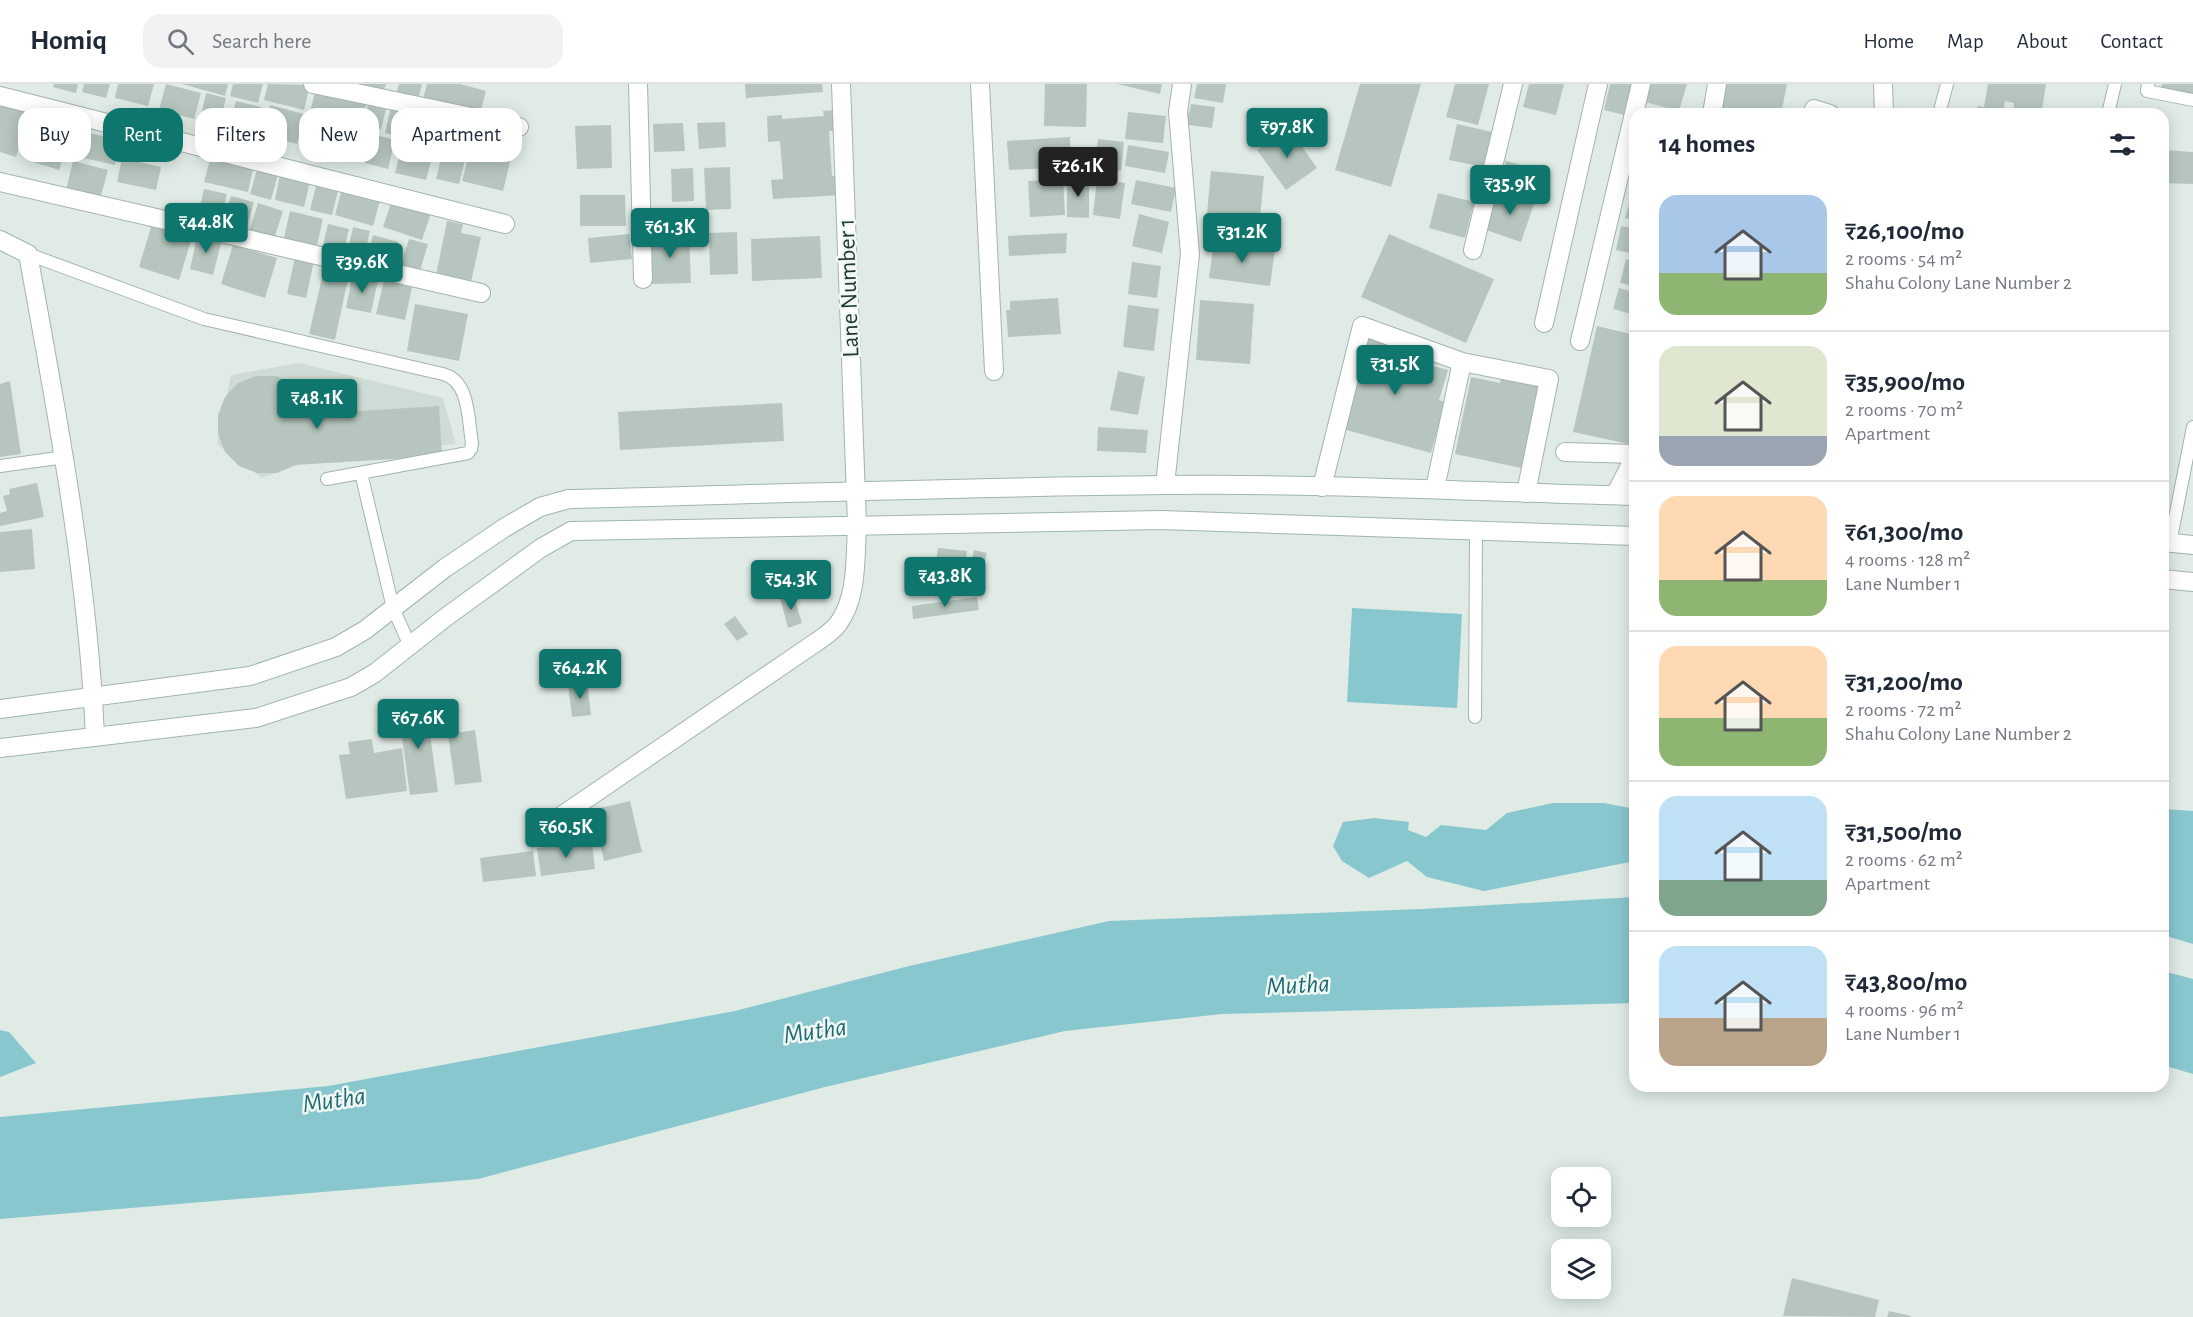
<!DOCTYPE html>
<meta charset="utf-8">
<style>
:root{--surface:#fff;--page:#f2f2f3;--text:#1f2937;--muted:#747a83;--line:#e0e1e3;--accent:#0f766e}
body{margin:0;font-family:"Alegreya Sans",sans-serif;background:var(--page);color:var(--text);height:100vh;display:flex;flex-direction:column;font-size:22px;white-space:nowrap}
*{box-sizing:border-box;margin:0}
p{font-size:20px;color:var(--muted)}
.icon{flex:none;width:33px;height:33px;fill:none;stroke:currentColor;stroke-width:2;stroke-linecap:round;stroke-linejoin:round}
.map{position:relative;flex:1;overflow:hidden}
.details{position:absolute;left:1629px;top:24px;width:540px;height:984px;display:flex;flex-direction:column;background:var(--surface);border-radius:18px;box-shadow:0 3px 15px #0003}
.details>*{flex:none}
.banner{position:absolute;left:18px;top:24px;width:570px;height:54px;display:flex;gap:12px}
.fabs{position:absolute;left:1551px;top:1083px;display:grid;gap:12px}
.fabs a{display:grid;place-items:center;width:60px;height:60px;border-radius:12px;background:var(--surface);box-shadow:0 3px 15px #0003;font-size:30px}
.price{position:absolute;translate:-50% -51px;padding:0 14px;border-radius:6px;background:var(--accent);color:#fff;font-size:20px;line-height:39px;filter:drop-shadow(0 2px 3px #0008)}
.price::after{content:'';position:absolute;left:50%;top:36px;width:18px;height:14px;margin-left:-9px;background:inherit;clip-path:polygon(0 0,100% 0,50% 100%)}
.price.active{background:#222;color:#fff}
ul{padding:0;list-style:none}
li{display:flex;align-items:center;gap:18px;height:150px;padding:0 30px}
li+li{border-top:2px solid var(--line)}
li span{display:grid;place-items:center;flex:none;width:168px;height:120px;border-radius:18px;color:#555}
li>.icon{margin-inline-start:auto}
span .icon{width:72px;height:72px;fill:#fffc;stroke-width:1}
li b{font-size:26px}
h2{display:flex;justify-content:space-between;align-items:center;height:72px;padding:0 30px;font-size:26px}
.chip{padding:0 21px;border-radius:18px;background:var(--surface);box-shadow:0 3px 15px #0003;font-size:21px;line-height:54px}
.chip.active{background:var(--accent);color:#fff}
header{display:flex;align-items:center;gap:36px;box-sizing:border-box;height:84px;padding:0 30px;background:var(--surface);border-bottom:2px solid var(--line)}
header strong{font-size:28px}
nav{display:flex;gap:33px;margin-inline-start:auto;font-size:21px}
.search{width:420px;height:54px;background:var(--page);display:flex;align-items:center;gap:15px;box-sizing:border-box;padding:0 21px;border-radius:18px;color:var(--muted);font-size:22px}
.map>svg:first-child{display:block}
.built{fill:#cfdbd5}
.water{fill:#89c7cf}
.building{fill:#b6c6bf}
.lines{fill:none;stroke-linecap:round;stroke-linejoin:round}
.lane-casing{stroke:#a3b3ad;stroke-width:14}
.street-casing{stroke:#a3b3ad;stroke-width:20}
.secondary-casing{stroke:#9fb6ad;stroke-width:20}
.lane{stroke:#fff;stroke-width:12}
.street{stroke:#fff;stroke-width:18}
.secondary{stroke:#fff;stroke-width:18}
.labels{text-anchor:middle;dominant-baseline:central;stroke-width:5;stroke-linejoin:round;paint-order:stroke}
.street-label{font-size:24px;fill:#213b33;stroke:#f1f8f4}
.water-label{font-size:26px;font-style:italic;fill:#1d6975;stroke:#f1f8f4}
</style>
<header>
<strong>Homiq</strong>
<div class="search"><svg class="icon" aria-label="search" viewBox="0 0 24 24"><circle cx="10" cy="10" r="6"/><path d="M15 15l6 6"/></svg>Search here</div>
<nav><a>Home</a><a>Map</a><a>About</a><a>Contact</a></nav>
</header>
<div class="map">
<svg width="2193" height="1233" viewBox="0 0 2193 1233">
<rect width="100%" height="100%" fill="#e0ebe6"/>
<polygon class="built" points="299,279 443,314 456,360 323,372 262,394 217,360 231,291"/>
<g class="water">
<polygon points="1352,524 1462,530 1457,624 1347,618"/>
<polygon points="1553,719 1604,719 1635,725 1635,777 1484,807 1427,793 1407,777 1369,794 1342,777 1333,762 1343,738 1374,734 1409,738 1408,746 1426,753 1441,741 1486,746 1507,729"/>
<polygon points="2163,725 2193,727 2193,860 2163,851"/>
<polygon points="1635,813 1635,919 1222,930 1065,947 825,1003 478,1095 0,1135 0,1033 328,1002 735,927 909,882 1109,837 1421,825"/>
<polygon points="2163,887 2193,895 2193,990 2163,981"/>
<polygon points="0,946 9,948 36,979 0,993"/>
</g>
<g class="building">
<polygon points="54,0 78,0 76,9 53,3"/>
<polygon points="84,0 110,0 106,14 82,8"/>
<polygon points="118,0 154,0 148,22 115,14"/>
<polygon points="166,0 201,9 194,35 159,26"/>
<polygon points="182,0 228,0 225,12"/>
<polygon points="233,0 263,0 258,19 230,12"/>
<polygon points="268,0 310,1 304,26 264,16"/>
<polygon points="364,0 386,0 382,12 362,7"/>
<polygon points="399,0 422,0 418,17 396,11"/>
<polygon points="427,0 460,0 486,7 479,34 422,18"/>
<polygon points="745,0 822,0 823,8 746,14"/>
<polygon points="1045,0 1087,0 1086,43 1044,42"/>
<polygon points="1117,0 1162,0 1160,10"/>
<polygon points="1197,0 1226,0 1223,19 1194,14"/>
<polygon points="1360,0 1421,0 1391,103 1335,86"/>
<polygon points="1455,0 1489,0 1478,41 1446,33"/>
<polygon points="1529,0 1564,0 1556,31 1523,23"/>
<polygon points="1610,0 1635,0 1628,32 1604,26"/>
<polygon points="1649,0 1687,0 1679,27 1645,18"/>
<polygon points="1718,0 1787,0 1781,30 1728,30 1713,27"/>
<polygon points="1988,0 2046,0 2042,26 2048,27 2047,30 2013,30 2014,19 2005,17 2003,30 1976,30 1978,22 1984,23"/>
<polygon points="2162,0 2193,0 2193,9 2161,4"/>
<polygon points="316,4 367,17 361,41 310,28"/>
<polygon points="206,9 226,14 218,46 199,41"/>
<polygon points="0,17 30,26 16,73 0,68"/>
<polygon points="236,17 261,23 254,51 229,45"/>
<polygon points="369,17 387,21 381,45 363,41"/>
<polygon points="392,19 425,27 418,57 385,49"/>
<polygon points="1191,20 1215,23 1212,44 1181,40 1183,29 1189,29"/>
<polygon points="270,21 304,30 297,60 263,51"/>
<polygon points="835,26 836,47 829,47 832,92 840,92 841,111 773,115 771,96 783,95 780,57 768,58 767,32 782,31 782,35 824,32 823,27"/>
<polygon points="1128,28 1166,32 1163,59 1125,55"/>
<polygon points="44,33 73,42 59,86 30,77"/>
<polygon points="306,33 343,43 336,70 299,61"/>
<polygon points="725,38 726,63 699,65 697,39"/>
<polygon points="477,39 517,49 503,107 462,97"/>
<polygon points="683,39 685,67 654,68 653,40"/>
<polygon points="1457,40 1492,48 1484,83 1449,76"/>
<polygon points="611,41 612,84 577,85 575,42"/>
<polygon points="347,44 369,50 363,76 340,71"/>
<polygon points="1289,44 1317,84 1286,106 1257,66"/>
<polygon points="80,47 121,56 115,81 75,72"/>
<polygon points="372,50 395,56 388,85 365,79"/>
<polygon points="1070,53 1071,83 1009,86 1007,57"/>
<polygon points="1098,55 1124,58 1121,87 1095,84"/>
<polygon points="1128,61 1169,68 1165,89 1125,82"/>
<polygon points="402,62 433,70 426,96 395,89"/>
<polygon points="444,63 467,69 459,100 436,95"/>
<polygon points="2163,66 2193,68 2193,100 2163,99"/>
<polygon points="211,71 254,81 248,108 204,98"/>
<polygon points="122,74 161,83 156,106 117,98"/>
<polygon points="73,77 108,86 100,115 66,106"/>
<polygon points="1506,77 1542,86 1537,108 1500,99"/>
<polygon points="258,82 279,87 271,116 250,110"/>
<polygon points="730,83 731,125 706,126 704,84"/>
<polygon points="693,84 694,117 672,118 671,85"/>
<polygon points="1211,87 1264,92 1259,145 1206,140"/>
<polygon points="280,90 310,97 304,123 275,116"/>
<polygon points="1063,95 1065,131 1030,133 1028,97"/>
<polygon points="1067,95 1089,95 1089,134 1067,133"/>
<polygon points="1097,95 1125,99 1120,135 1093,131"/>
<polygon points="1136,96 1176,104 1171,128 1131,120"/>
<polygon points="317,98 339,103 332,131 310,126"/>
<polygon points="204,105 227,110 220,138 198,133"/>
<polygon points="342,105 380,116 373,142 335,131"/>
<polygon points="1499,106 1535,117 1521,158 1486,146"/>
<polygon points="1438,109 1474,118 1465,154 1429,144"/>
<polygon points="1632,110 1635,111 1635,137 1625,134"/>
<polygon points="580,111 625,111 626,142 580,142"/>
<polygon points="231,112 254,118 246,145 223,138"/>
<polygon points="392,116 431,129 422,156 383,143"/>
<polygon points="258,119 283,127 274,155 249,148"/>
<polygon points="290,127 323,135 317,161 284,154"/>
<polygon points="1139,130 1169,138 1162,169 1132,162"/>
<polygon points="447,137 463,140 461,149 481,153 471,198 436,191"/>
<polygon points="152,140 192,153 179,196 139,183"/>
<polygon points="328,140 349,145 343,170 322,165"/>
<polygon points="1621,142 1635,145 1635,170 1616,166"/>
<polygon points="353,143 370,147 363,178 346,175"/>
<polygon points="737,148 738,190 710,191 709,149"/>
<polygon points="198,149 222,155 213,191 190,185"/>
<polygon points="1067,149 1066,169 1009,172 1008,152"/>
<polygon points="629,150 632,175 590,179 588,154"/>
<polygon points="689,150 691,199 652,200 650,151"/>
<polygon points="1389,150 1494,195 1466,259 1361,213"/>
<polygon points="373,151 398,158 390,183 366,177"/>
<polygon points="820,152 822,194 752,197 751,155"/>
<polygon points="409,155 428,160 419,190 400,184"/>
<polygon points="1214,157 1275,165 1270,202 1209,194"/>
<polygon points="233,161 277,174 265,214 221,200"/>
<polygon points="295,173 314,177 306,214 287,210"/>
<polygon points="1626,175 1635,177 1635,202 1620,199"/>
<polygon points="1132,178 1161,182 1157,214 1128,210"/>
<polygon points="324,185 349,190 335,256 309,250"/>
<polygon points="353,190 378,196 371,229 346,224"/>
<polygon points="384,197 412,203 405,236 376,230"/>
<polygon points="1619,204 1635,209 1635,231 1613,225"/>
<polygon points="1058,214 1061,250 1008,253 1006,226 1010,226 1010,217"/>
<polygon points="1200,216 1254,220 1250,280 1196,276"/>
<polygon points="415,220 468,230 459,277 407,267"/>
<polygon points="1128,221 1159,225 1154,267 1123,263"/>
<polygon points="1597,242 1635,251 1635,335 1629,360 1573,348"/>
<polygon points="1365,249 1414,263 1411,276 1448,286 1439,316 1445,318 1431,369 1339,344 1350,304 1356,306 1364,275 1359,274"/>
<polygon points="1118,287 1145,293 1138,331 1110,326"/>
<polygon points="256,292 276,292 294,299 308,312 315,330 439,322 442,372 295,381 277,389 257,389 239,382 225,368 218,350 218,331 225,313 238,299"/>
<polygon points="1471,293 1500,299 1501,294 1544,303 1526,385 1455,370"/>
<polygon points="10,297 21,370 0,373 0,300"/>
<polygon points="782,319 784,357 620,366 618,328"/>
<polygon points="1098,343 1148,346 1146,369 1097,367"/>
<polygon points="37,399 44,433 0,442 0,429 7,427 3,412 10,410 9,405"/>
<polygon points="32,445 35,485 0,488 0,448"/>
<polygon points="938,464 967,467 965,480 936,477"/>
<polygon points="974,466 987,469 980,499 967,496"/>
<polygon points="793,510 802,539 788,544 780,514"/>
<polygon points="977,513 979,526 913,535 912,522"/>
<polygon points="735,532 748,550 737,557 724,540"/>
<polygon points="587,598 591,631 572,633 568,601"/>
<polygon points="426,621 438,708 410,711 398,625"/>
<polygon points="475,646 482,698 455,701 448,650"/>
<polygon points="372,655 374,669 402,664 407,707 346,715 339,671 350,670 348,658"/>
<polygon points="630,717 642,768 604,777 592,726"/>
<polygon points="592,758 595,785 541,792 537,764"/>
<polygon points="533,767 536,792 483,798 480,774"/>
<polygon points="1792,1194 1879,1216 1875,1233 1783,1232"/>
<polygon points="1889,1227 1911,1232 1911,1233 1887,1233"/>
</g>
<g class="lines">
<g class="lane-casing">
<g id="lane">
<polyline points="2148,0 2147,7 2193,16"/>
<polyline points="1939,30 1947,0"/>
<polyline points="2108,30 2115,0"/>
<path d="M 28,170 L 204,235 L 443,290 C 470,297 468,336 472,359 L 471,365 L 468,369 L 327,395"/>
<polyline points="0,382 65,373"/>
<polyline points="361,389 393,524 410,562"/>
<polyline points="2170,459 2193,343"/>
<polyline points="1475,633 1476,446"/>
</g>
</g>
<g class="street-casing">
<g id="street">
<polyline points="313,0 519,43"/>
<polyline points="638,0 643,195"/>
<polyline points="980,0 994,287"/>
<polyline points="1883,0 1884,30"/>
<polyline points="0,12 505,140"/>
<polyline points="1712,30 1717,0"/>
<polyline points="1813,30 1814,25 1830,30"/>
<polyline points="0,98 481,209"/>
<path d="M 0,156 L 28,170 C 57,330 88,491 95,653"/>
<polyline points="1473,166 1513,0"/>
<polyline points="1544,239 1598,0"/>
<polyline points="1580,257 1641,0"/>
<polyline points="1565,368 1635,370"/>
<polyline points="1165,401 1190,170 1178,28 1182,0"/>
<polyline points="1322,403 1362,242 1462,278 1549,295 1526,409"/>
<polyline points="1435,404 1462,278"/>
<polyline points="1615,411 1635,372"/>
<path d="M 548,741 L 812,561 C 821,555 831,549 838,540 C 858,513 855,474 857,441 L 841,0"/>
</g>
</g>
<g class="secondary-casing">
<g id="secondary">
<polyline points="2163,458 2193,461"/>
<polyline points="2163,495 2193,498"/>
<path d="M 0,625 L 250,592 L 336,563 L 365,546 L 445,484 L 504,444 L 540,423 L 569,415 C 767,410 965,403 1164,401 C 1321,399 1478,408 1635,412"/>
<polyline points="0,664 256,634 351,603 375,589 446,533 541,464 571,447 1162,436 1635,452"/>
</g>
</g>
<use href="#lane" class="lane"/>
<use href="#street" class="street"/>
<use href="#secondary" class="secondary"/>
</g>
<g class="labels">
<g class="street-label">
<text transform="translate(849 204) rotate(-92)">Lane Number 1</text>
</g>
<g class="water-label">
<text transform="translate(1298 901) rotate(-3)">Mutha</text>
<text transform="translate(815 947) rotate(-8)">Mutha</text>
<text transform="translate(334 1016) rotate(-8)">Mutha</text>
</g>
</g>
</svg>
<div class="fabs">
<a><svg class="icon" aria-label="locate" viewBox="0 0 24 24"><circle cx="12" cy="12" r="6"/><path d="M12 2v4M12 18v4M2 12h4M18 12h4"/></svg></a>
<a><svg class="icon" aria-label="layers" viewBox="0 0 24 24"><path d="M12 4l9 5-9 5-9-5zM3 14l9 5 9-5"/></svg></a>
</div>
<b class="price" style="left:1287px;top:75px">₹97.8K</b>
<b class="price active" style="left:1078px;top:114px">₹26.1K</b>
<b class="price" style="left:1510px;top:132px">₹35.9K</b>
<b class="price" style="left:206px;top:170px">₹44.8K</b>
<b class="price" style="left:670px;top:175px">₹61.3K</b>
<b class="price" style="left:1242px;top:180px">₹31.2K</b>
<b class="price" style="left:362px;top:210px">₹39.6K</b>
<b class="price" style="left:1395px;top:312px">₹31.5K</b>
<b class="price" style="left:317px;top:346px">₹48.1K</b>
<b class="price" style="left:945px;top:524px">₹43.8K</b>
<b class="price" style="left:791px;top:527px">₹54.3K</b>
<b class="price" style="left:580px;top:616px">₹64.2K</b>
<b class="price" style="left:418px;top:666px">₹67.6K</b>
<b class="price" style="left:566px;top:775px">₹60.5K</b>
<div class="banner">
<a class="chip">Buy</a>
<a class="chip active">Rent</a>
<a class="chip">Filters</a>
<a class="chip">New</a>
<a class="chip">Apartment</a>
</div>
<section class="details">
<h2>14 homes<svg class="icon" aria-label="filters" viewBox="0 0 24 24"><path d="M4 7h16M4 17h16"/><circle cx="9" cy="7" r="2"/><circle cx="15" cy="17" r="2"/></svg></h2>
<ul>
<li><span style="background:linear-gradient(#a9c7e8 65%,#8fb573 0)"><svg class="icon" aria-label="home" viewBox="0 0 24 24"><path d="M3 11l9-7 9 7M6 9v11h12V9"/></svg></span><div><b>₹26,100/mo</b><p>2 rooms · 54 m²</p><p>Shahu Colony Lane Number 2</p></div></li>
<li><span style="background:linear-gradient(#dfe7d0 75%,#9aa5b1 0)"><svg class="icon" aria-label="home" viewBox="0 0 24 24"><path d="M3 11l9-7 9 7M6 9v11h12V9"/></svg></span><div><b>₹35,900/mo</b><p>2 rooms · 70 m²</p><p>Apartment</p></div></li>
<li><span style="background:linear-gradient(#ffd9b3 70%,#8fb573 0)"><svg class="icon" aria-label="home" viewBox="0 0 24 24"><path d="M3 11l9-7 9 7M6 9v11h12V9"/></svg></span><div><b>₹61,300/mo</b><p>4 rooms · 128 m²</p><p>Lane Number 1</p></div></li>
<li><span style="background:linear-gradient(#ffd9b3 60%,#8fb573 0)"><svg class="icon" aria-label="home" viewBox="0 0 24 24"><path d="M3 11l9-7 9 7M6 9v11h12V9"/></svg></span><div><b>₹31,200/mo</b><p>2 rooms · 72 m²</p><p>Shahu Colony Lane Number 2</p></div></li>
<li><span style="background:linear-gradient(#bfe0f5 70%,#7fa58c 0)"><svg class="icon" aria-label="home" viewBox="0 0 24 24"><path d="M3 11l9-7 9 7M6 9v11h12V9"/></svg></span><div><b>₹31,500/mo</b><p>2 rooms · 62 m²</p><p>Apartment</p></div></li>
<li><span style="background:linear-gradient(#bfe0f5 60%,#b9a48a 0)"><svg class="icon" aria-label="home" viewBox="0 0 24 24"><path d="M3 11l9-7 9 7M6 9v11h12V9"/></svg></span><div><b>₹43,800/mo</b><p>4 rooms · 96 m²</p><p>Lane Number 1</p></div></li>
</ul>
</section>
</div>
